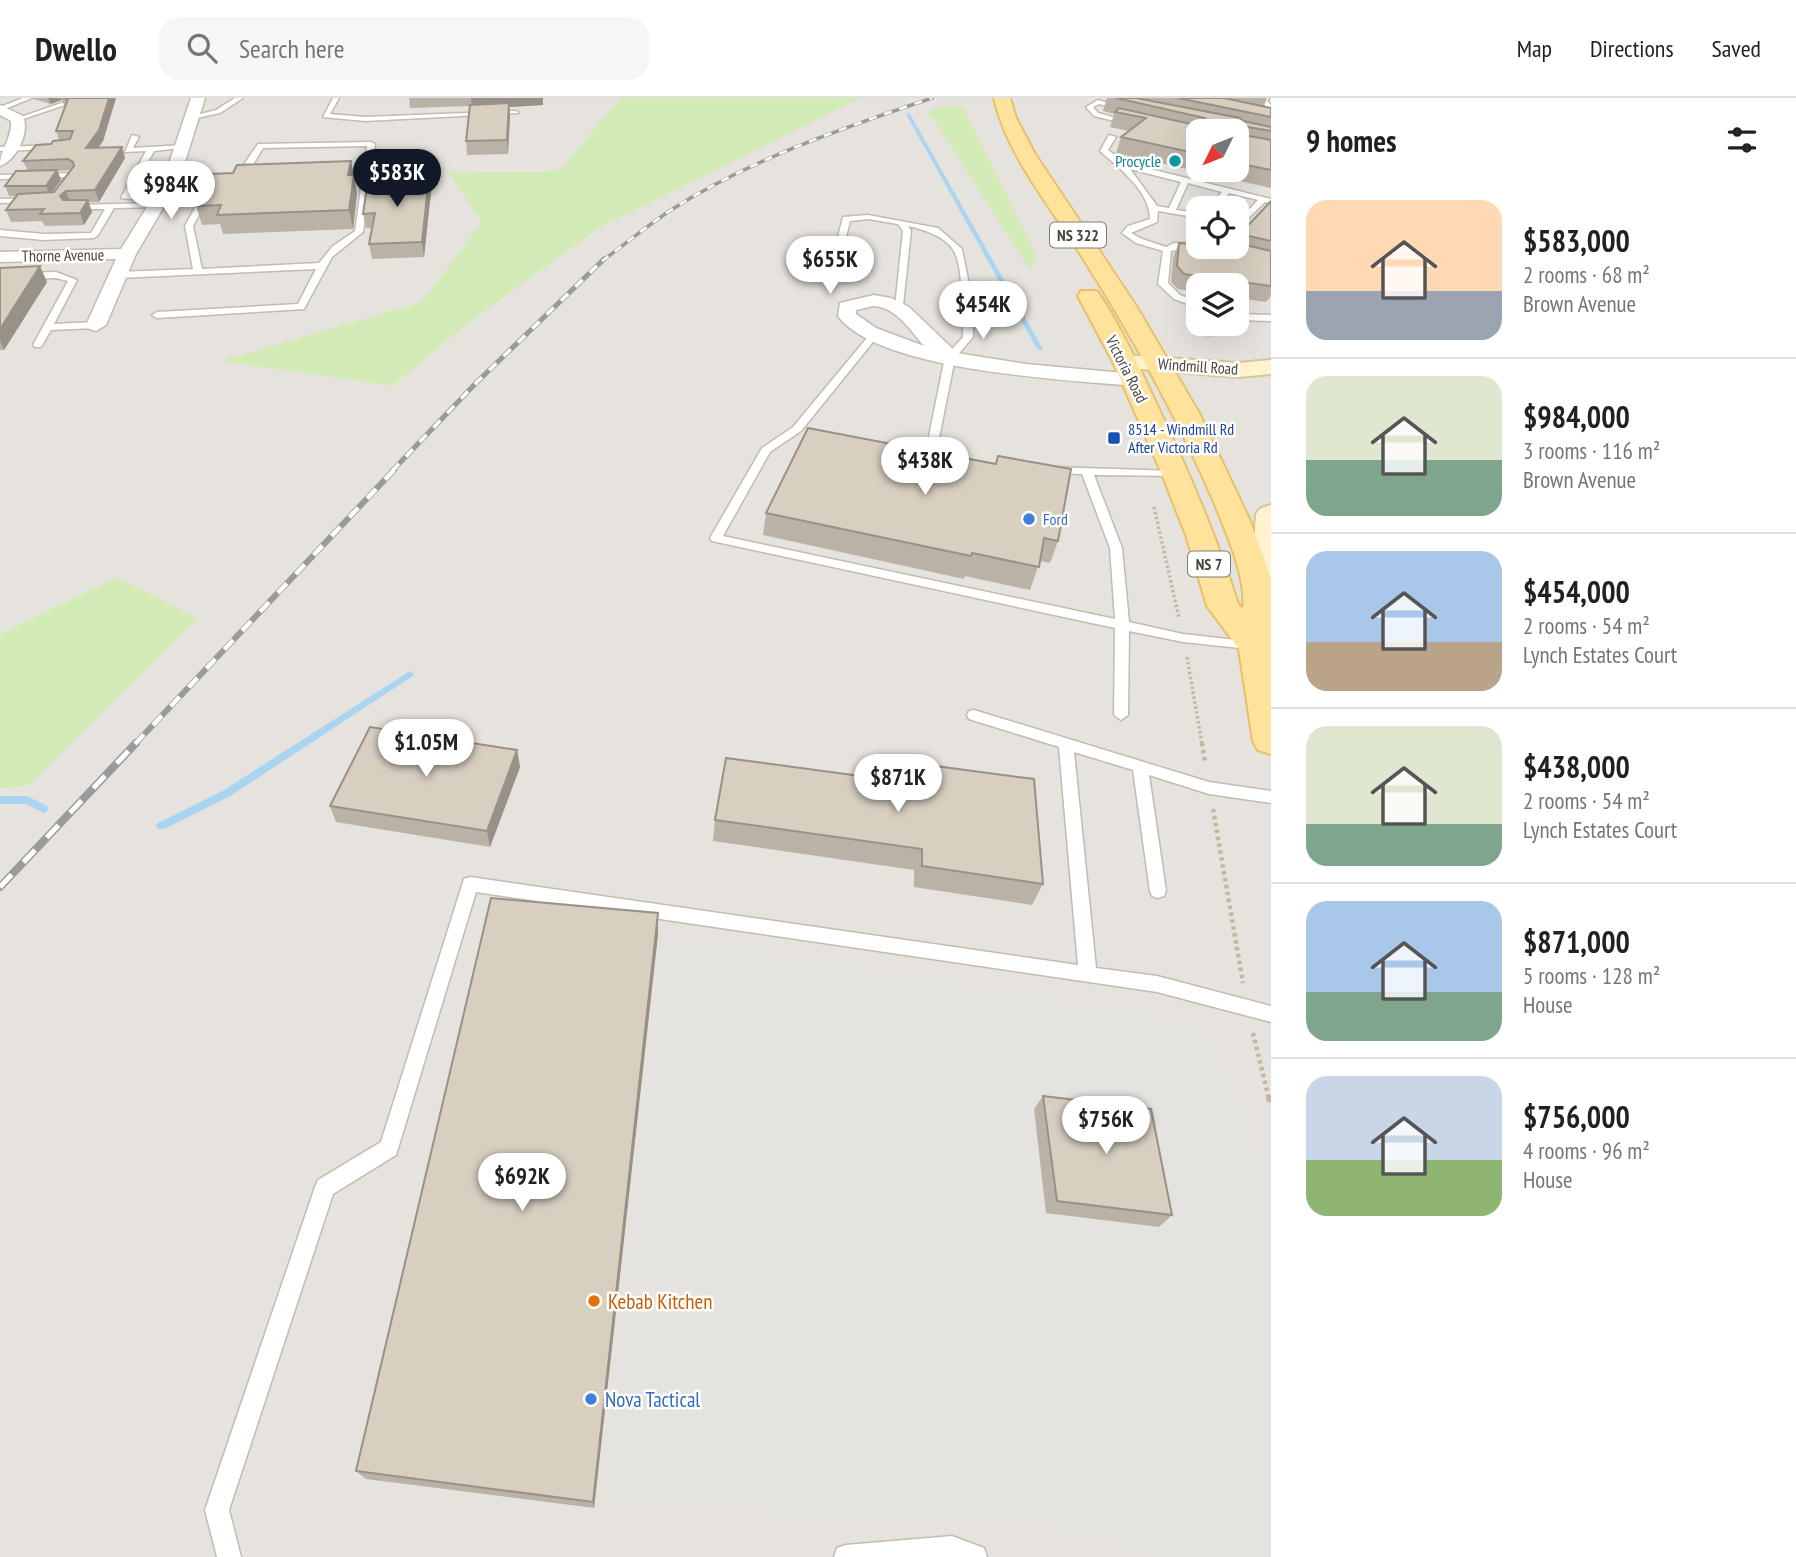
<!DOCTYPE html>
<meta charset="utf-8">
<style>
:root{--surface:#fff;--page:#f6f6f6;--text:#202124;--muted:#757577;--line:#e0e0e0;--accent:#111827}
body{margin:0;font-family:"PT Sans Narrow",sans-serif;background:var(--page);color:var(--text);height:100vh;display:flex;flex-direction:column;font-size:26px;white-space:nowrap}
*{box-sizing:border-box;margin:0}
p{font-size:23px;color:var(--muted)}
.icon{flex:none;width:38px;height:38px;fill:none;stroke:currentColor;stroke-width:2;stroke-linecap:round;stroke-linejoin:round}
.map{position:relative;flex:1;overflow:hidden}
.side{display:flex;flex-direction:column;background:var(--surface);width:525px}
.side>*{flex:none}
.needle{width:46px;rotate:227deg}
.controls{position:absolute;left:1186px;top:21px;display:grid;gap:14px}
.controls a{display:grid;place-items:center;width:63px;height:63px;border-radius:14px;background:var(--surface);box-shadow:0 7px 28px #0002;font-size:35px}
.price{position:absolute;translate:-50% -60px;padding:0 16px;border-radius:24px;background:#fff;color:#222;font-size:23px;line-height:46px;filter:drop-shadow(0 2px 4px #0008)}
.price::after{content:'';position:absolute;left:50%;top:42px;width:21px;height:16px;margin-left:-10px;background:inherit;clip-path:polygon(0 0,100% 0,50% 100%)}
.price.active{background:var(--accent);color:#fff}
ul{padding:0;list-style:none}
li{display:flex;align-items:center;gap:21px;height:175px;padding:0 35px}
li+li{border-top:2px solid var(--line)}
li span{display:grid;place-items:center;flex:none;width:196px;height:140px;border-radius:21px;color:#555}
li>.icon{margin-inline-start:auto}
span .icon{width:84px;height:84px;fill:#fffc;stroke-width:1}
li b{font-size:30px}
h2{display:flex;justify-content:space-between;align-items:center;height:84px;padding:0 35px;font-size:30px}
header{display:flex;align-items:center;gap:42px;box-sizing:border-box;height:98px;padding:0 35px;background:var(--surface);border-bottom:2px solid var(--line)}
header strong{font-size:33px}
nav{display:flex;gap:38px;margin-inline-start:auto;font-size:24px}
.search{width:490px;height:63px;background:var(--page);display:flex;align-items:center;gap:18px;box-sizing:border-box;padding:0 24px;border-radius:21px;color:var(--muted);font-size:26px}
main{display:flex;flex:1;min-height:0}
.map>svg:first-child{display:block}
.industrial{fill:#e6e2dd;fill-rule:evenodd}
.green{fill:#d2eab5}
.parking{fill:#e5e3e0}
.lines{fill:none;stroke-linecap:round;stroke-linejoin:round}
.stream{fill:#a9d4f2;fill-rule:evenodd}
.lane-casing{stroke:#c2bbae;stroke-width:3}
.street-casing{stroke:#c2bbae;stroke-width:3}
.secondary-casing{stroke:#d6c79b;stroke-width:4}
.primary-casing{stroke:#e6c16a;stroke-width:4}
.path-far2{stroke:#c4b79f;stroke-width:3.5;stroke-dasharray:2.5 2.5;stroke-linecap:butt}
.path-far1{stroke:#c4b79f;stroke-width:4.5;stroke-dasharray:3.5 3.5;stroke-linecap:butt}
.path{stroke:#c4b79f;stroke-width:6;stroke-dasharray:5 5;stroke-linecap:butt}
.lane{fill:#fff;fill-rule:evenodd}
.street{fill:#fff;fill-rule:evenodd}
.secondary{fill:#fff3cd;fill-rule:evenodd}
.primary{fill:#ffe39c;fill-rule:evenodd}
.rail-far3-casing{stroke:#9a9a9a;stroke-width:3.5}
.rail-far2-casing{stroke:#9a9a9a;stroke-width:5}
.rail-far1-casing{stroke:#9a9a9a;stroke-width:6}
.rail-casing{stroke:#9a9a9a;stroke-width:8}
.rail-far3{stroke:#fff;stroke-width:2.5;stroke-dasharray:8;stroke-linecap:butt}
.rail-far2{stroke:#fff;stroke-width:3.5;stroke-dasharray:10;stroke-linecap:butt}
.rail-far1{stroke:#fff;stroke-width:4.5;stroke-dasharray:13;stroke-linecap:butt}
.rail{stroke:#fff;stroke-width:5;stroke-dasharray:17;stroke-linecap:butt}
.wall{fill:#bab2a6;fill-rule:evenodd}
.shaded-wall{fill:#979187}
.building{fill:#d8cfc1;stroke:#979187;stroke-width:2}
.culture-dot{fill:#0f9aa8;stroke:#fff;stroke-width:2.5}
.transit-dot{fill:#1a4fb4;stroke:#fff;stroke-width:2.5}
.shop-dot{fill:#3f7fe0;stroke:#fff;stroke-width:2.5}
.food-dot{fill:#e8710a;stroke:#fff;stroke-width:2.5}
.labels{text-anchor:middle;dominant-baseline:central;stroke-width:5;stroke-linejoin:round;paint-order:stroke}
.far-culture-label{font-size:16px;fill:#0d838f;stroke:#fff;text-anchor:end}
.shield{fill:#fff;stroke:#817c74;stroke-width:2}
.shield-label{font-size:16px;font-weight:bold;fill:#4b4439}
.far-street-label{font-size:16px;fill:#4b4439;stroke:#fff}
.far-transit-label{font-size:16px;fill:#164399;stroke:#fff;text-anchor:start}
.far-shop-label{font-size:16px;fill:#366cbe;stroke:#fff;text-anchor:start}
.near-food-label{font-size:21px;fill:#c56008;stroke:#fff;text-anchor:start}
.near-shop-label{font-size:21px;fill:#366cbe;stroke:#fff;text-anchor:start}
</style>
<header>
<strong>Dwello</strong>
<div class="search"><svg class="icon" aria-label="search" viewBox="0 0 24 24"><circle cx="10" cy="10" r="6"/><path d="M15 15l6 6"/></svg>Search here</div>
<nav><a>Map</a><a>Directions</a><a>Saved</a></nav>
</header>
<main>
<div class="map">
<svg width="1271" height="1459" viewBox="0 0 1271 1459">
<rect width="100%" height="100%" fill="#f6f3ec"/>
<path class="industrial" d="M 0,0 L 621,0 L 560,73 L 448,76 L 483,124 L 422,204 L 222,263 L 392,288 L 467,226 L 602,128 L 861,0 L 1271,0 L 1271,1459 L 0,1459 L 0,691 L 29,687 L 117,479 L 0,536 ZM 1199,33 L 1237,33 L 1237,72 L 1199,72 ZM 1199,110 L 1237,110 L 1237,149 L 1199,149 ZM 1199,187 L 1237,187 L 1237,226 L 1199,226 Z"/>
<g class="green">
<polygon points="621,0 861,0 602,128 467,226 392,288 220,263 422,204 482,124 448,75 559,73"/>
<polygon points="958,7 965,13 1037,158 1030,172 933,20 927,15 940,9"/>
<polygon points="117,479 198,520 29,687 0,691 0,536"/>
</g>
<polygon class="parking" points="664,835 1200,922 1224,967 1271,1110 1271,1459 1153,1459 1007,1422 606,1413"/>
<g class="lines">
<g class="stream">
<polygon points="908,15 910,16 1043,251 1042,252 1037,251 906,16"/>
<polygon points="410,573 414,576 413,578 230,698 164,731 158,731 156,728 158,725 224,692"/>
<polygon points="0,698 27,698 47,708 49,711 44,715 26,706 0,706"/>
</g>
<g class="lane-casing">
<g id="lane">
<polygon points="23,0 32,0 0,13 0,9"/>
<polygon points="76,0 86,0 20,22 15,21"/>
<polygon points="235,0 243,0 220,15 192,21 189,19 216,12"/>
<polygon points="333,0 339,0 330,16 365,19 516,13 519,15 365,23 323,19"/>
<polygon points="1263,0 1269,0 1267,3 1271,7 1269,21 1266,23 1254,19 1263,18 1266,9 1261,3"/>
<polygon points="1098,2 1129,10 1126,12 1099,6 1093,9 1098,15 1135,25 1131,27 1094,18 1086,9"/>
<polygon points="132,37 139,39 133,50 184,47 188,49 154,53 138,82 171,81 175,83 136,87 130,98 143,98 140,102 121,100 146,53 125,54"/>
<path d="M 1109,37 L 1116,39 L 1108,52 L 1126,65 L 1271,101 L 1271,105 L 1265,104 L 1237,131 L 1237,124 L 1258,102 L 1229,95 L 1216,110 L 1208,110 L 1222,94 L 1188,85 L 1176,112 L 1199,115 L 1199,120 L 1158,113 L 1157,124 L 1131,135 L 1142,141 L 1166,149 L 1174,145 L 1199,145 L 1199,149 L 1203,149 L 1171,153 L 1168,185 L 1180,197 L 1199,204 L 1199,210 L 1174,201 L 1158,186 L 1163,153 L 1136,145 L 1122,135 L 1128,128 L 1150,121 C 1150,93 1119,70 1100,53 ZM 1130,71 L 1181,84 L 1169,110 L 1157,108 Z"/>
<polygon points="371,44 375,46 363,134 332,159 304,211 157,220 152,217 157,214 298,206 316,171 118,180 114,177 118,174 193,171 185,128 203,95 207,93 211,95 193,128 202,171 319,165 333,148 355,133 367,48 263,50 245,80 237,84 233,82 258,46"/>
<polygon points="59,47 56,51 0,53 0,49"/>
<polygon points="75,75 63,91 59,89 66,79 0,81 0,77"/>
<polygon points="36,100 33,104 0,105 0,101"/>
<polygon points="159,105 162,109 114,110 98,137 94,140 44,142 0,138 0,132 44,136 91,135 105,111 67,111 70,107"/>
<path d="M 868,117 L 938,130 L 962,151 L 973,207 L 973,239 L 955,260 L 935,360 L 925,358 L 945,259 L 963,239 C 963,220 963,171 955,155 C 947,138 924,132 908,128 L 911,133 L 903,207 L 895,209 L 903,133 L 898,126 L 868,121 L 850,123 L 838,171 L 834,174 L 830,171 L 843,119 Z"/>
<polygon points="56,174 77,182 54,226 96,224 101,227 96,230 51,232 41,249 35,249 33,247 68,183 56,180 0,182 0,176"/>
<polygon points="1237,216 1271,217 1271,223 1237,222"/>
<polygon points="1216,226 1227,226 1212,237 1206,237 1206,233"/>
<polygon points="874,234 877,235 877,239 801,333 770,354 723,438 1115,521 1110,450 1082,376 1052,375 1046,372 1052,369 1176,373 1182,376 1180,378 1094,377 1122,450 1129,524 1183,536 1254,544 1259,546 1261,549 1259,552 1183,544 1129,533 1128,617 1121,622 1114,617 1115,530 712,443 710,440 762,350 793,329 871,235"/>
<polygon points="974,612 1209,684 1271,693 1271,705 1209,696 1149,677 1166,793 1164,798 1158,800 1152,798 1150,793 1133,672 1074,654 1096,870 1157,878 1271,908 1271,924 1157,894 476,794 396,1057 333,1096 229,1412 241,1459 217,1459 205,1412 315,1089 318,1082 381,1044 464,781 470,779 1078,867 1059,649 969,621 967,617 969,613"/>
<polygon points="952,1438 984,1450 987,1459 834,1459 837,1450 846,1447"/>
</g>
</g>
<g class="street-casing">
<g id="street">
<polygon points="191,0 205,0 179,83 136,156 106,227 96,233 89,231 86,227 116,161 0,164 0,154 121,151 163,83"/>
<path d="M 0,7 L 23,18 C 30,34 17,62 0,68 C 0,51 12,41 11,23 L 0,17 Z"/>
<path d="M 874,197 L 891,200 L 909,209 L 957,255 L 1026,266 L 1134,276 L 1141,278 L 1144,282 L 1141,286 L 1134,288 C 1068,282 878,273 838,218 L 840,205 ZM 874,208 C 897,210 910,232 924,248 L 876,230 L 856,216 L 856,212 Z"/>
</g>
</g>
<g class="secondary-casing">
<g id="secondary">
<polygon points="1125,257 1238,265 1271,262 1271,276 1238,279 1116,269 1113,264 1116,259"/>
<polygon points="1271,407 1271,485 1268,490 1257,493 1246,490 1241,483 1254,447 1256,416 1261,410"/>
</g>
</g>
<g class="primary-casing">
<path id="primary" d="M 994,0 L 1010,0 L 1016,20 L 1035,56 L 1136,208 L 1199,315 L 1251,425 L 1271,480 L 1271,656 L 1258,652 L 1253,643 L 1239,551 L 1207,508 L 1186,437 L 1162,376 L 1113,264 L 1078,198 L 1081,193 L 1097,193 C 1121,228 1139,269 1157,307 C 1188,372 1216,437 1238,506 L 1243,511 C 1246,478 1228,440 1216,409 C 1179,321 1132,238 1081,157 C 1050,108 1007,57 994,0 Z"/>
</g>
<g class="path-far2">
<polyline points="1154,409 1179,520"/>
<polyline points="1187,559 1202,646"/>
</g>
<g class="path-far1">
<polyline points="1202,645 1205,664"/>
<polyline points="1213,711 1243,885"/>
<polyline points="1253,935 1269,1001"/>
</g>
<polyline class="path" points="1269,999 1271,1008"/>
<use href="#lane" class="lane"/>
<use href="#street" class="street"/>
<use href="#secondary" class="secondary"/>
<use href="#primary" class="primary"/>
<g class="rail-far3-casing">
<path id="rail-far3" d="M 602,163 C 625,146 647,128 671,112 C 751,61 843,30 932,0"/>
</g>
<g class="rail-far2-casing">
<polyline id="rail-far2" points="392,373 476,285 604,161"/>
</g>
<g class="rail-far1-casing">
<polyline id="rail-far1" points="135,646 394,372"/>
</g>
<g class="rail-casing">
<polyline id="rail" points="0,789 136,645"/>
</g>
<use href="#rail-far3" class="rail-far3"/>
<use href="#rail-far2" class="rail-far2"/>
<use href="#rail-far1" class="rail-far1"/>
<use href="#rail" class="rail"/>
</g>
<g class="wall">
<path d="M 33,0 L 116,0 L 103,43 L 98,49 L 122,49 L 125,60 L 99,104 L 88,104 L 92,114 L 84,127 L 45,128 L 42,123 L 11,124 L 6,112 L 17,98 L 9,98 L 5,88 L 28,73 L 23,63 L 59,42 L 56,33 L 65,10 L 62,2 L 51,6 L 34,1 ZM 70,72 L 54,94 L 52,94 L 61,82 L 57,73 Z"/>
<polygon points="409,0 543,0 543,7 509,9 510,18 508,56 467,57 466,43 470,8 410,10"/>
<path d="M 1107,0 L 1267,0 L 1264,8 L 1271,10 L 1271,90 L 1116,55 L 1121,39 L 1129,33 L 1110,29 L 1114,16 L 1103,13 ZM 1199,33 L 1237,33 L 1237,72 L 1199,72 Z"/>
<polygon points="351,63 357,96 353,131 223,136 220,126 202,127 196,108 233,75"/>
<polygon points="431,94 424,159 372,161 369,146 372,130 366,130 363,116"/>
<polygon points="1271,103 1271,198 1266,204 1237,200 1237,187 1199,187 1199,194 1178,191 1171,184 1173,160 1179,145 1227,151 1237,149 1237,143 1240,136"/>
<polygon points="0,170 47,184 4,252 0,252"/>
<polygon points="808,330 1058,443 1050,465 1040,463 1030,492 965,478 964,481 763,437 766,415"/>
<polygon points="517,652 520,669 490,749 336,724 330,708"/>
<polygon points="935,668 1043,786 1032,807 914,789 914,772 713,743 715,722 929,687"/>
<polygon points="658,815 658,836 594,1410 366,1381 356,1373"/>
<polygon points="1043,998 1172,1117 1159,1129 1046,1115 1034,1011"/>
</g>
<g class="shaded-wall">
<polygon points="48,0 61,0 62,2 51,6"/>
<polygon points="109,0 116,0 103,43 90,61 86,50"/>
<polygon points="471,0 543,0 543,7 509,9 510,18 508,56 507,42 472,12"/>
<polygon points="122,49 125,60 99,104 95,92"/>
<polygon points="351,63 357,96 353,131 349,112 348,77"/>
<polygon points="57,72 61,82 50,97 46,88"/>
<polygon points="429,79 431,94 424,159 422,144"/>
<polygon points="66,93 70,104 65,109 60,98"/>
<polygon points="88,102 92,114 84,127 80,115"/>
<polygon points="40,168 47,184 4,252 0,242 0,231"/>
<polygon points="517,652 520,669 490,749 487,733"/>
<polygon points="658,815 658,836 594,1410 593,1404"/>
</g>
<g class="building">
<polygon points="63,0 109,0 99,32 86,50 122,49 95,92 66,93 60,98 63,102 88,102 80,115 40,116 44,111 6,112 18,96 54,94 74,68 73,64 68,61 23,63 36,47 51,46 53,43 70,41 73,33 56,33 68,1"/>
<polygon points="1116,0 1136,0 1240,20 1243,23 1271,29 1271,33 1242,28 1243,37 1271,42 1271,72 1237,65 1237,33 1199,33 1199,56 1121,39 1146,20 1115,14 1119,10 1204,29 1207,26 1205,20"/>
<polygon points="1178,0 1224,0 1271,10 1271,19"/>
<polygon points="509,5 507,42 466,43 470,7"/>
<polygon points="351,63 348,77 354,77 349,112 217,117 221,107 196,108 210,76 233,75 237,67"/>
<polygon points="57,72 46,88 5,88 16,73"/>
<polygon points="429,79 422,144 369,146 375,115 363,116 368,81"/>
<polygon points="1271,103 1271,143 1240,136"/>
<polygon points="1179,145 1199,147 1199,149 1209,149 1227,151 1229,149 1237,149 1237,145 1271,153 1271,188 1184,176 1177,168"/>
<polygon points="40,168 0,231 0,170"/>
<polygon points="808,330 996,366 998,358 1071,371 1058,443 1044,440 1039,469 972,455 971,458 766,415"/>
<polygon points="370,629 517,652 487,733 330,708"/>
<polygon points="726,660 935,688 935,668 1034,681 1043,786 922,768 922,751 715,722"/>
<polygon points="491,800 658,815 593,1404 356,1373"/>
<polygon points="1043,998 1151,1011 1172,1117 1057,1103"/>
</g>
<circle class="culture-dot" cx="1175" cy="63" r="7"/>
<rect class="transit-dot" x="1107" y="333" width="14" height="14" rx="3.5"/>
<g class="shop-dot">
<circle cx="1029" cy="421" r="7"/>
<circle cx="591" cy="1301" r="7"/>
</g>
<circle class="food-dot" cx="594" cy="1203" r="7"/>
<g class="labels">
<g class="far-culture-label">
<text x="1161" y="63">Procycle</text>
</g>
<g class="shield">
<rect x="1050" y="124.5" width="56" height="25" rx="5"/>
<rect x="1188" y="453.5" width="42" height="25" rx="5"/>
</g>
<g class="shield-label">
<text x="1078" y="137">NS 322</text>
<text x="1209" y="466">NS 7</text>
</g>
<g class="far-street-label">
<text transform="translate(63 157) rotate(-1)">Thorne Avenue</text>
<text transform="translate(1198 268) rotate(4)">Windmill Road</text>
<text transform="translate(1127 271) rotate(63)">Victoria Road</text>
</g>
<g class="far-transit-label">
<text x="1128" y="331">8514 - Windmill Rd<tspan x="1128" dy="18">After Victoria Rd</tspan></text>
</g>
<g class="far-shop-label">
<text x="1043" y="421">Ford</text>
</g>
<g class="near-food-label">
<text x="608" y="1203">Kebab Kitchen</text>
</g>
<g class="near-shop-label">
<text x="605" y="1301">Nova Tactical</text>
</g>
</g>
</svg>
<div class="controls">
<a><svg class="needle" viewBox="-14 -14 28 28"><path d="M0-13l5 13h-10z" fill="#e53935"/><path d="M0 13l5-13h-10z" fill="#757577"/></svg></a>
<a><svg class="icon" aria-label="locate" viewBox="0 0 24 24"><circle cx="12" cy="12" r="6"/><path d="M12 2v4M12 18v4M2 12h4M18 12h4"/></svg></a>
<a><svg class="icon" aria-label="layers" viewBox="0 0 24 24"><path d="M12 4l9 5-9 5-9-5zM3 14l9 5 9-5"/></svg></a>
</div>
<b class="price active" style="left:397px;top:111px">$583K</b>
<b class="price" style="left:171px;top:123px">$984K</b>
<b class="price" style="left:830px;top:198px">$655K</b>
<b class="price" style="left:983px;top:243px">$454K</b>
<b class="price" style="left:925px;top:399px">$438K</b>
<b class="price" style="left:426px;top:681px">$1.05M</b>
<b class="price" style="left:898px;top:716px">$871K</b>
<b class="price" style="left:1106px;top:1058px">$756K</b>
<b class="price" style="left:522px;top:1115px">$692K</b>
</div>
<section class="side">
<h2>9 homes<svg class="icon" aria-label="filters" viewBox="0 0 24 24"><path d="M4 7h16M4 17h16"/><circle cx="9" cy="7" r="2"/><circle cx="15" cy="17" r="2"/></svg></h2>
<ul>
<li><span style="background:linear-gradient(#ffd9b3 65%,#9aa5b1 0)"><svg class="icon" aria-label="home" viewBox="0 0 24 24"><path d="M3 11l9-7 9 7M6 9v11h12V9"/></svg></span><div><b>$583,000</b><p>2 rooms · 68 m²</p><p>Brown Avenue</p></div></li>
<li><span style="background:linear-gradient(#dfe7d0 60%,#7fa58c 0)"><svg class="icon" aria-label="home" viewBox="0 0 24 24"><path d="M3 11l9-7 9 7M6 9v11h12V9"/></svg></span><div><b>$984,000</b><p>3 rooms · 116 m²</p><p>Brown Avenue</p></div></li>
<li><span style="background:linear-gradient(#a9c7e8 65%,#b9a48a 0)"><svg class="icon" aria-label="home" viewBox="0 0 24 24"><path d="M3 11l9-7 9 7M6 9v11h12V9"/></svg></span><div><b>$454,000</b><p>2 rooms · 54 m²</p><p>Lynch Estates Court</p></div></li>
<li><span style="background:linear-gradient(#dfe7d0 70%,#7fa58c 0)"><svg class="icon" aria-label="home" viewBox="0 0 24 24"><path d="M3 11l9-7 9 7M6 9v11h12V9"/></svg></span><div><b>$438,000</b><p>2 rooms · 54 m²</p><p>Lynch Estates Court</p></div></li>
<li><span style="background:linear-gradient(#a9c7e8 65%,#7fa58c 0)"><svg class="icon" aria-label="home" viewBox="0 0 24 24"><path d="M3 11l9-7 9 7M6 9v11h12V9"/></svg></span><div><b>$871,000</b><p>5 rooms · 128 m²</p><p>House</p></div></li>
<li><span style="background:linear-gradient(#c9d6e8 60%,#8fb573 0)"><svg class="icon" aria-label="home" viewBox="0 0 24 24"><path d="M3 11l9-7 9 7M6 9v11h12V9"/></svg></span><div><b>$756,000</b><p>4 rooms · 96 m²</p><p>House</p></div></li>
</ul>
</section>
</main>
